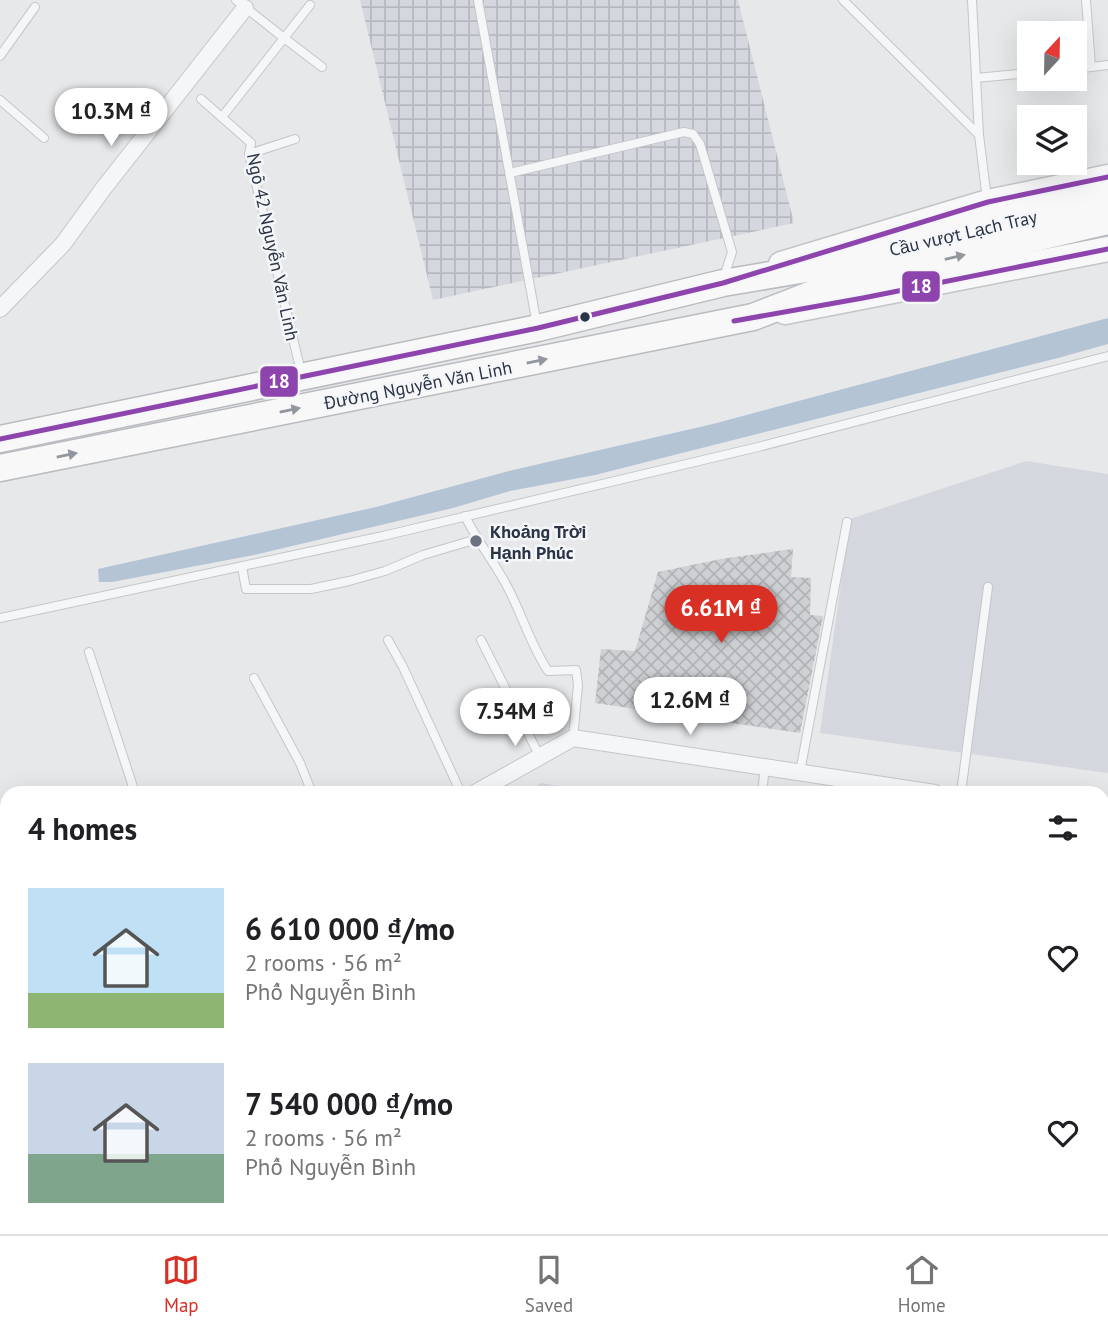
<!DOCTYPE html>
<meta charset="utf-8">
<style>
:root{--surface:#fff;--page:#f2f2f2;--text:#202124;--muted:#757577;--line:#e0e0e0;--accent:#d93025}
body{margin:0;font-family:"PT Sans",sans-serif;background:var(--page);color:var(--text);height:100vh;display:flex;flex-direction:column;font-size:26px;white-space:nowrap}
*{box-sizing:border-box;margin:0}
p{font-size:23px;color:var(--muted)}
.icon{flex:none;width:38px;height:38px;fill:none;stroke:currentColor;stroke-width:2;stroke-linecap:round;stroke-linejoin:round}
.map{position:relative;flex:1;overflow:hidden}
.details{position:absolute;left:0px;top:786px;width:1110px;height:450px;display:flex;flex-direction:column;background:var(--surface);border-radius:21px 21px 0 0;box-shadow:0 7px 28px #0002}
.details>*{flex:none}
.needle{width:46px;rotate:22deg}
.fabs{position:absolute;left:1017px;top:21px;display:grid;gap:14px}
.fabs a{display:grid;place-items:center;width:70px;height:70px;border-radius:0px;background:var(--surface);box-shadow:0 7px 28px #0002;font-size:35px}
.price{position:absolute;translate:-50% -60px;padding:0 16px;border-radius:24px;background:#fff;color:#222;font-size:23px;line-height:46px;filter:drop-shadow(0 2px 4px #0008)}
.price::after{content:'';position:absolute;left:50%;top:42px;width:21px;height:16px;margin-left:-10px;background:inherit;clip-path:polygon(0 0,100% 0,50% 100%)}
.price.active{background:var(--accent);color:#fff}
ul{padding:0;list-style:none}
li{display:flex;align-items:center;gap:21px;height:175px;padding:0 28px}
li span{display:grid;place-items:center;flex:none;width:196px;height:140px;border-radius:0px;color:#555}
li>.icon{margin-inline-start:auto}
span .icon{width:84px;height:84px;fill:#fffc;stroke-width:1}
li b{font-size:30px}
h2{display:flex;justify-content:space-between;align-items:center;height:84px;padding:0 28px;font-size:30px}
.dock{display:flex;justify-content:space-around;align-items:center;height:98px;border-top:2px solid var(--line);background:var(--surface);font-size:19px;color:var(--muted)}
.dock a{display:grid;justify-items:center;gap:4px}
.dock .active{color:var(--accent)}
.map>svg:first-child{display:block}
.built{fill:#d4d7dd}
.industrial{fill:url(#industrial-grid)}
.pitch{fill:#d6ded6}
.water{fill:#b4c4d5}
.building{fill:url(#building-cross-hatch)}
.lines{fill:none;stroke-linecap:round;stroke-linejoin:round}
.service-casing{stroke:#c4c6c8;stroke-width:10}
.minor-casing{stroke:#c4c6c8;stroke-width:18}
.tertiary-casing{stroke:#c4c6c8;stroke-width:22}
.primary-casing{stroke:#c2c5c8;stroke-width:27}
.trunk-casing{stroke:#b8bbbf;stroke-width:29}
.service{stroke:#f5f6f7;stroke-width:8}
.minor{stroke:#f5f6f7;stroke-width:16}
.tertiary{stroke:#f5f6f7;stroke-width:19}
.primary{stroke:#f8f8f8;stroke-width:24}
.trunk{stroke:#f8f8f8;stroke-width:26}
.bus-1-casing{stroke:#f4f6f9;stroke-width:10}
.bus-1{stroke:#8e44ad;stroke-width:5}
.oneway{fill:#92969e}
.bus-dot{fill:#2b3445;stroke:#f4f6f9;stroke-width:2.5}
.poi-dot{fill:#6c737f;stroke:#f4f6f9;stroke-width:2.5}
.labels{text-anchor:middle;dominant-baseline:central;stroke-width:5;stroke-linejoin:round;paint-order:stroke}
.street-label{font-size:18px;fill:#2b3445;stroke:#f4f6f9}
.poi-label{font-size:18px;font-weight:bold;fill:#2b3445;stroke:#f4f6f9;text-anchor:start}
.line-badge{stroke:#f4f6f9;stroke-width:2.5}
.badge-label{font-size:19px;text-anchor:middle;font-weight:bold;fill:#fff}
</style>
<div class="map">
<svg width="1108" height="1234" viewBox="0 0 1108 1234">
<defs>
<pattern id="industrial-grid" width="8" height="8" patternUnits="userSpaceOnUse" patternTransform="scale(1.75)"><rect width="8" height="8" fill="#d4d7dd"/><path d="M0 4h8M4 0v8" fill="none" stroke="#b6b9bf"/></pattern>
<pattern id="building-cross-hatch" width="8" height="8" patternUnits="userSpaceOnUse" patternTransform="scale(1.75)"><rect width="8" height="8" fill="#ced0d3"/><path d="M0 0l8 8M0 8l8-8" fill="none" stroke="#b1b3b6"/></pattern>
</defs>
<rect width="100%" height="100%" fill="#e6e8ea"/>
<g class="built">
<polygon points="1026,461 1108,474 1108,773 820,733 850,519"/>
<polygon points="541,783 599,793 526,793"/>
<polygon points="1103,875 1108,876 1108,1234 496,1234 496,1228 1102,1228"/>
<polygon points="7,997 7,1030 0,1032 0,999"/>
</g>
<polygon class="industrial" points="360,0 738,0 794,223 433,300"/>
<g class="pitch">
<polygon points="1102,999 1108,999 1108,1098 1105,1098"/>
<polygon points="0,1099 7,1102 7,1174 0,1188"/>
<polygon points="822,1229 1047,1228 1047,1234 822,1234"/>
</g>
<polygon class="water" points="1108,318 1108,344 1058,358 595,475 510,491 453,508 254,555 112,582 99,582 98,569 376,507 513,470 713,424"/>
<polygon class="building" points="793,549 791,577 811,578 810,615 823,616 800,733 595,703 601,649 635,651 658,572 721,559"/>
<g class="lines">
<g class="service-casing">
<g id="service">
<polyline points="478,0 537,325"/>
<polyline points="843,0 979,135 987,199"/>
<polyline points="972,0 979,135"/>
<polyline points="310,5 284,38 322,67"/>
<polyline points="0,56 35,7"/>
<polyline points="1091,67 1108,65"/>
<polyline points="1074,69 1091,67 1086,0"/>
<polyline points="976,78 1029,73"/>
<polyline points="201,99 251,143 249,154 301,372"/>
<polyline points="0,100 44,138"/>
<polyline points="222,117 284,38 236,0"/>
<polyline points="249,154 295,139"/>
<polyline points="510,173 684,132 693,134 700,144 732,252 724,277"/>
<path d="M 465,516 C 478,543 497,565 510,592 C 523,618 532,647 548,671 L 576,670 L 578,685 L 573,738"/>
<polyline points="242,567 246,589 311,589 349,581 385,571 423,555 477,539"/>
<polyline points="0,618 383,536 758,447 1108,356"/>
<polyline points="388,640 403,667 461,793"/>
<polyline points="481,640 539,755"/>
<polyline points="89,652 135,793"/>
<polyline points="254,678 300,763 312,793"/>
<polyline points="800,772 847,522"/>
<polyline points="762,793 765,767"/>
<polyline points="961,793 988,587"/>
<polyline points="1102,1105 1108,1105"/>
<polyline points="443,1228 446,1234"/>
<polyline points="738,1228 739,1234"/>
<polyline points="758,1228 758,1234"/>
<polyline points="1083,1228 1083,1234"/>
<polyline points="515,1234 516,1228"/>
</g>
</g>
<g class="minor-casing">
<g id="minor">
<polyline points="0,309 63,244 103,189 245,8"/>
<polyline points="475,793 573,738 935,793"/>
<polyline points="1102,819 1108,820"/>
<polyline points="0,952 7,950"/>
<polyline points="301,1228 303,1234"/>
</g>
</g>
<g class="tertiary-casing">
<g id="tertiary">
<polyline points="0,835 7,853"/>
<polyline points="136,1228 138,1234"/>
</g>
</g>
<g class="primary-casing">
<g id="primary">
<polyline points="781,264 988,202 1108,177"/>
<polyline points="785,312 1108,249"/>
</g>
</g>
<g class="trunk-casing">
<g id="trunk">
<polyline points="0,439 538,328 723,283 818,267 1108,199"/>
<polyline points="0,468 753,317 841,283 1108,221"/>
</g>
</g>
<use href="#service" class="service"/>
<use href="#minor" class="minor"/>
<use href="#tertiary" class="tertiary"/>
<use href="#primary" class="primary"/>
<use href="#trunk" class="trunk"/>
<g class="bus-1-casing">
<g id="bus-1">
<polyline points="734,321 863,298 1108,249"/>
<polyline points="0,439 538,328 723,283 988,202 1108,177"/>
</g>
</g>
<use href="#bus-1" class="bus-1"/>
</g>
<defs><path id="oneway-solid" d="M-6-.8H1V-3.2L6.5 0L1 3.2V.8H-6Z" transform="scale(1.75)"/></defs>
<g class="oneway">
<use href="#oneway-solid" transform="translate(955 257) rotate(-13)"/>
<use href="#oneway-solid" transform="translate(537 361) rotate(-11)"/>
<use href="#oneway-solid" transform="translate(290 410) rotate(-11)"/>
<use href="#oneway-solid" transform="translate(67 455) rotate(-11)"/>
</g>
<circle class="bus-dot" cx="585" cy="317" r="6"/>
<circle class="poi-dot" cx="476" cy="541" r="7"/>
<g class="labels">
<g class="street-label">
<text transform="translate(963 233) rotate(-13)">Cầu vượt Lạch Tray</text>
<text transform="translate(273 247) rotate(78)">Ngõ 42 Nguyễn Văn Linh</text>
<text transform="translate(418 385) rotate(-11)">Đường Nguyễn Văn Linh</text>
</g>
<g class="poi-label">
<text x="490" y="531">Khoảng Trời<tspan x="490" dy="21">Hạnh Phúc</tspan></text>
</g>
</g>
<g class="line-badge">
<rect x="901" y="270" width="40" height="33" rx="7" fill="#8e44ad"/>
<rect x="259" y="365" width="40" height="33" rx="7" fill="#8e44ad"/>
</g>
<g class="badge-label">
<text x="921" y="293">18</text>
<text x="279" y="388">18</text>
</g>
</svg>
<div class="fabs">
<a><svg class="needle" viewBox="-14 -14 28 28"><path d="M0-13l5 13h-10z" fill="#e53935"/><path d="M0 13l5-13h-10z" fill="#757577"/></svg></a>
<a><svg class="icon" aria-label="layers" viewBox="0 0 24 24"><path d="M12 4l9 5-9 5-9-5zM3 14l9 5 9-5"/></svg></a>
</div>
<b class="price" style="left:111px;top:148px">10.3M ₫</b>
<b class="price active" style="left:721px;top:645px">6.61M ₫</b>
<b class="price" style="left:690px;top:737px">12.6M ₫</b>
<b class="price" style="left:515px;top:748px">7.54M ₫</b>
<section class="details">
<h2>4 homes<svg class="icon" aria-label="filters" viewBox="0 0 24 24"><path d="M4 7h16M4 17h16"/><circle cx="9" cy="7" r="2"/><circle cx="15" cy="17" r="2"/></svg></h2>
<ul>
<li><span style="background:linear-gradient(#bfe0f5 75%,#8fb573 0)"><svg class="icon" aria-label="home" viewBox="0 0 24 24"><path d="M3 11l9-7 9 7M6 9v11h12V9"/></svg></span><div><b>6 610 000 ₫/mo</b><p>2 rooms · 56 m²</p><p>Phố Nguyễn Bình</p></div><svg class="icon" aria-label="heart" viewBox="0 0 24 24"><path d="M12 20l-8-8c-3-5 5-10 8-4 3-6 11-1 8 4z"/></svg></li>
<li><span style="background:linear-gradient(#c9d6e8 65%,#7fa58c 0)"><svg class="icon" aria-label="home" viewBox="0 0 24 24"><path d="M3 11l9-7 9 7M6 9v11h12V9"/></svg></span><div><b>7 540 000 ₫/mo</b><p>2 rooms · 56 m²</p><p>Phố Nguyễn Bình</p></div><svg class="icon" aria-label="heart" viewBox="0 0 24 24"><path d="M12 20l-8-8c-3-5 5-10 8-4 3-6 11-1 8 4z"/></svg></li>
</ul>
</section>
</div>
<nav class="dock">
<a class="active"><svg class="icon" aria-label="map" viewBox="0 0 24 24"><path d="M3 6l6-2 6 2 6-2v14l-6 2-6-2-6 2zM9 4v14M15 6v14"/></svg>Map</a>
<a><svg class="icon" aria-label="saved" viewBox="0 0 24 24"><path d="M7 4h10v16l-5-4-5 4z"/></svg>Saved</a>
<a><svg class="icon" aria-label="home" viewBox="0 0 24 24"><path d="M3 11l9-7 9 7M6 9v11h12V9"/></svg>Home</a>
</nav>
